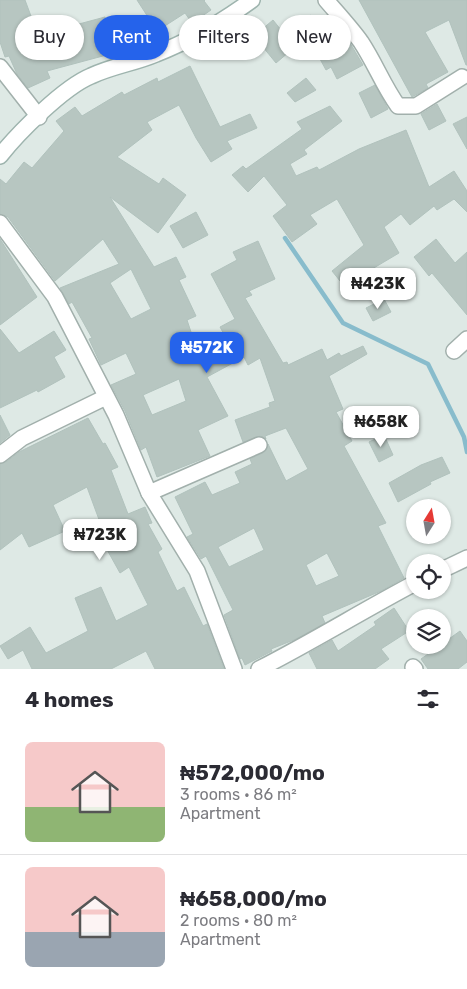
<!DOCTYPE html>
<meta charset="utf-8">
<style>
:root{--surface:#fff;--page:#f2f2f3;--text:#2b2b33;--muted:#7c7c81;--line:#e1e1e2;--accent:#2563eb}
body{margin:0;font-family:Rubik,sans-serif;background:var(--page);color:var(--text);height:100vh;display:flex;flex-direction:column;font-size:19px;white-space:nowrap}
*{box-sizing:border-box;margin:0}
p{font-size:16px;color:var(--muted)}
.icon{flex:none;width:28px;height:28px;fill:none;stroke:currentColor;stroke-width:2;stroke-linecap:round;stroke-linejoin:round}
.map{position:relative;height:669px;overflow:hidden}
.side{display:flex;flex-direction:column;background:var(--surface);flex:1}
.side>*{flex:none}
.banner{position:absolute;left:15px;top:15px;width:438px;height:45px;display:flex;gap:10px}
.needle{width:32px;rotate:11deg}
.controls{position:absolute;left:406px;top:499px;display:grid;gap:10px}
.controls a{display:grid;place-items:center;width:45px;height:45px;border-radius:50%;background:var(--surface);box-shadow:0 1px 4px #0004;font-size:25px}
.price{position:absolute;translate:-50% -42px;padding:0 11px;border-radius:10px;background:#fff;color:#222;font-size:16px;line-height:32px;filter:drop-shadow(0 1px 2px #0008)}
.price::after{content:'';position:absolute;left:50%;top:30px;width:15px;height:11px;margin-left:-8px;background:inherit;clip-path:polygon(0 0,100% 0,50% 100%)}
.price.on{background:var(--accent);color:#fff}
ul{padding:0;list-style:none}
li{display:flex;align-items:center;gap:15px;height:125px;padding:0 25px}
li+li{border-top:1px solid var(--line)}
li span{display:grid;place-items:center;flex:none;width:140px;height:100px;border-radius:8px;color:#555}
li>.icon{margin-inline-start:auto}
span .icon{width:60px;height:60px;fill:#fffc;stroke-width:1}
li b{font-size:21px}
h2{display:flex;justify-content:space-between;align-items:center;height:60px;padding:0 25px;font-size:21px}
.pill{padding:0 18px;border-radius:22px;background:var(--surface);box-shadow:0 1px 4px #0004;font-size:18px;line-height:45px}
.pill.on{background:var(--accent);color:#fff}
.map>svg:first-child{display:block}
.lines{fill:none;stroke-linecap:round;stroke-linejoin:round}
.stream{stroke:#88bccc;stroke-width:4.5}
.building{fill:#b7c6c1;stroke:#b1c2bd;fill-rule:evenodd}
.street-casing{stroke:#a2b0ac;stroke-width:18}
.secondary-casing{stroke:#9eb4ae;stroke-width:18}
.street{stroke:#fff;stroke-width:15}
.secondary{stroke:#fff;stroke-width:15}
</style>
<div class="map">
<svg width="467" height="669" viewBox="0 0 467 669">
<rect width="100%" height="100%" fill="#dee9e5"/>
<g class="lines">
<polyline class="stream" points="285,238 343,323 428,364 464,437 467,452"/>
</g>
<g class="building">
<polygon points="0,0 25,0 38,35 105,17 114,53 47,71 50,78 28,88 17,74 9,56 5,57 0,42"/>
<polygon points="137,0 205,0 204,1 211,10 192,23 185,13 157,31"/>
<polygon points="359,0 467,0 467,65 466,65 449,20 425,32 448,72 426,84 428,88 412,97"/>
<polygon points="311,15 337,50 350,43 363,65 337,79 331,67 326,70 314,48 310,51 302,41 276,63 254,36 273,20 285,35"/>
<path d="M 190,66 L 220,127 L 250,114 L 257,128 L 227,141 L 232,149 L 211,162 L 196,138 L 179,105 L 147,122 L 152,130 L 117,157 L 159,184 L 163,178 L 186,195 L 158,233 L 110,197 L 154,267 L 176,257 L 186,277 L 179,280 L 196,316 L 187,320 L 197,350 L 225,336 L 220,327 L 235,319 L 211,274 L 237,260 L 233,252 L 258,241 L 275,279 L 249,291 L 252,295 L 245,298 L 283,363 L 287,362 L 288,365 L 322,349 L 327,360 L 339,353 L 341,356 L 363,346 L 367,354 L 329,376 L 343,409 L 336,412 L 352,441 L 344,446 L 386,523 L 378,526 L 404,578 L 381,591 L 322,616 L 325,623 L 296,639 L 271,649 L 272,651 L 245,665 L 242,658 L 240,659 L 224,615 L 233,610 L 206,556 L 201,559 L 187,537 L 193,534 L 175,497 L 205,482 L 212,495 L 240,483 L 235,472 L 252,464 L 250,459 L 266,451 L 268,444 L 286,481 L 308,469 L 286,428 L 265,436 L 266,439 L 260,436 L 243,442 L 235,420 L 270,407 L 269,403 L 275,401 L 260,358 L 248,365 L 244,357 L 207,377 L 228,416 L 198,430 L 210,456 L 157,477 L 146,447 L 141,450 L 125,411 L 111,385 L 136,374 L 126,353 L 101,365 L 89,339 L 92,338 L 72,302 L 69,304 L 60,288 L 119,264 L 103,239 L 55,281 L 8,217 L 0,214 L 0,179 L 6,184 L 24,162 L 32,168 L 64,131 L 56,121 L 75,107 L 82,116 L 122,92 L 124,95 L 157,78 L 158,82 ZM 131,269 L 151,309 L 131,319 L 110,283 ZM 179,379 L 186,401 L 152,415 L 143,395 ZM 254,528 L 264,550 L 229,567 L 218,547 ZM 327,553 L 339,576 L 316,586 L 306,565 Z"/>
<polygon points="306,78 316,90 295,102 287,93"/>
<polygon points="375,85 388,109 371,118 359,93"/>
<polygon points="437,104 446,121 429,130 421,114"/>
<polygon points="330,106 342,121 304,150 307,154 290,164 296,176 317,167 319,170 323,168 359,149 406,130 429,187 454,171 467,191 467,212 454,199 437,210 434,206 410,225 401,214 384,227 399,253 367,272 374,280 353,297 332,271 364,245 337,199 310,215 317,224 292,242 273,216 287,205 264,176 248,192 232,175 243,166 246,169 302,129 297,122"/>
<polygon points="467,117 467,149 453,124"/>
<polygon points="196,212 208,235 183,248 170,226"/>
<polygon points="0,239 37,297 0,325"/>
<polygon points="436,239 455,263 467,252 467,315 432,273 429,276 414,257"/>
<polygon points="384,299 391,312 373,321 366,308"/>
<polygon points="0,329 19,353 54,331 66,350 54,357 65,377 38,392 37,390 0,408"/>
<polygon points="0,415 10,435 0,443"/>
<polygon points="88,418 103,444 105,443 118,467 111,470 128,514 145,507 152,523 148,524 162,549 158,552 177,591 184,587 203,626 207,624 224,669 155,669 146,651 111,669 32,669 23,650 8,659 0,646 30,627 46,653 88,631 75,598 101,587 116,621 148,605 129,567 120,573 95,528 101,525 87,487 53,505 65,531 29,547 22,533 0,550 0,464 6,462 19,452"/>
<polygon points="384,435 393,455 379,462 369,442"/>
<polygon points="442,457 450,473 430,482 431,484 398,502 389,483 421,465"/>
<polygon points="394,608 409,631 381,649 389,659 375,669 317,669 309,653 332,640 338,651 376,625 374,622"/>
<polygon points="460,631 467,641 467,662 458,669 428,669 421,659"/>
</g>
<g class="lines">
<g class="street-casing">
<g id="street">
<path d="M 326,0 C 338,14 351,28 361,42 C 375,63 384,87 398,106 L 416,106 L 462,77"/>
<polyline points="0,67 39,117"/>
<polyline points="0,223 55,297 116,415 149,493 197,571 234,669"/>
<polyline points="454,351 467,339"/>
<polyline points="0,455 22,438 106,397"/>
<polyline points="149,493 259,445"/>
<polyline points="442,570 467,558"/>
<polyline points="413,667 415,669"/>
<path d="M 259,669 C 312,642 362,611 415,583"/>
</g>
</g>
<g class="secondary-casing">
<path id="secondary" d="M 0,156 C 18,133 64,87 91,76 C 112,66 135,63 156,54 C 190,41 223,21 252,0"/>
</g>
<use href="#street" class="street"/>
<use href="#secondary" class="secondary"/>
</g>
</svg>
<div class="controls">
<a><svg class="needle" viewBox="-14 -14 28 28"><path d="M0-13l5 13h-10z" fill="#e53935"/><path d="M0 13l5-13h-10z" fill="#7c7c81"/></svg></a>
<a><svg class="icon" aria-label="locate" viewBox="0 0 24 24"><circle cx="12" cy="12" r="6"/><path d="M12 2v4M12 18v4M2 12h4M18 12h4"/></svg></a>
<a><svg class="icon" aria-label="layers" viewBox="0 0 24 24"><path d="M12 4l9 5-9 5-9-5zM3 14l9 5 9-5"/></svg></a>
</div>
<b class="price" style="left:378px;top:310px">₦423K</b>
<b class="price on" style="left:207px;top:374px">₦572K</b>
<b class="price" style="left:381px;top:448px">₦658K</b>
<b class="price" style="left:100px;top:561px">₦723K</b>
<div class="banner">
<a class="pill">Buy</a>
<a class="pill on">Rent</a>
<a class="pill">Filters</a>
<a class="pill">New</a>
</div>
</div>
<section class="side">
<h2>4 homes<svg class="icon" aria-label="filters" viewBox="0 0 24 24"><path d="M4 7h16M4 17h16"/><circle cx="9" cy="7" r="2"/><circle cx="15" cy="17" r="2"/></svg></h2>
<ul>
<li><span style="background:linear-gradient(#f6c9c9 65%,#8fb573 0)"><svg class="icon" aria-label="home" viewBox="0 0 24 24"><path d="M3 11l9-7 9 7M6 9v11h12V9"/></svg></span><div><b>₦572,000/mo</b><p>3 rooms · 86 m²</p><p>Apartment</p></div></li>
<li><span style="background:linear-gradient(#f6c9c9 65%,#9aa5b1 0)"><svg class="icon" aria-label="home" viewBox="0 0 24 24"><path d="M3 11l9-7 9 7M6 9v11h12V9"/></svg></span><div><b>₦658,000/mo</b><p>2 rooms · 80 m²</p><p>Apartment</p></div></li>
</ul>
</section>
